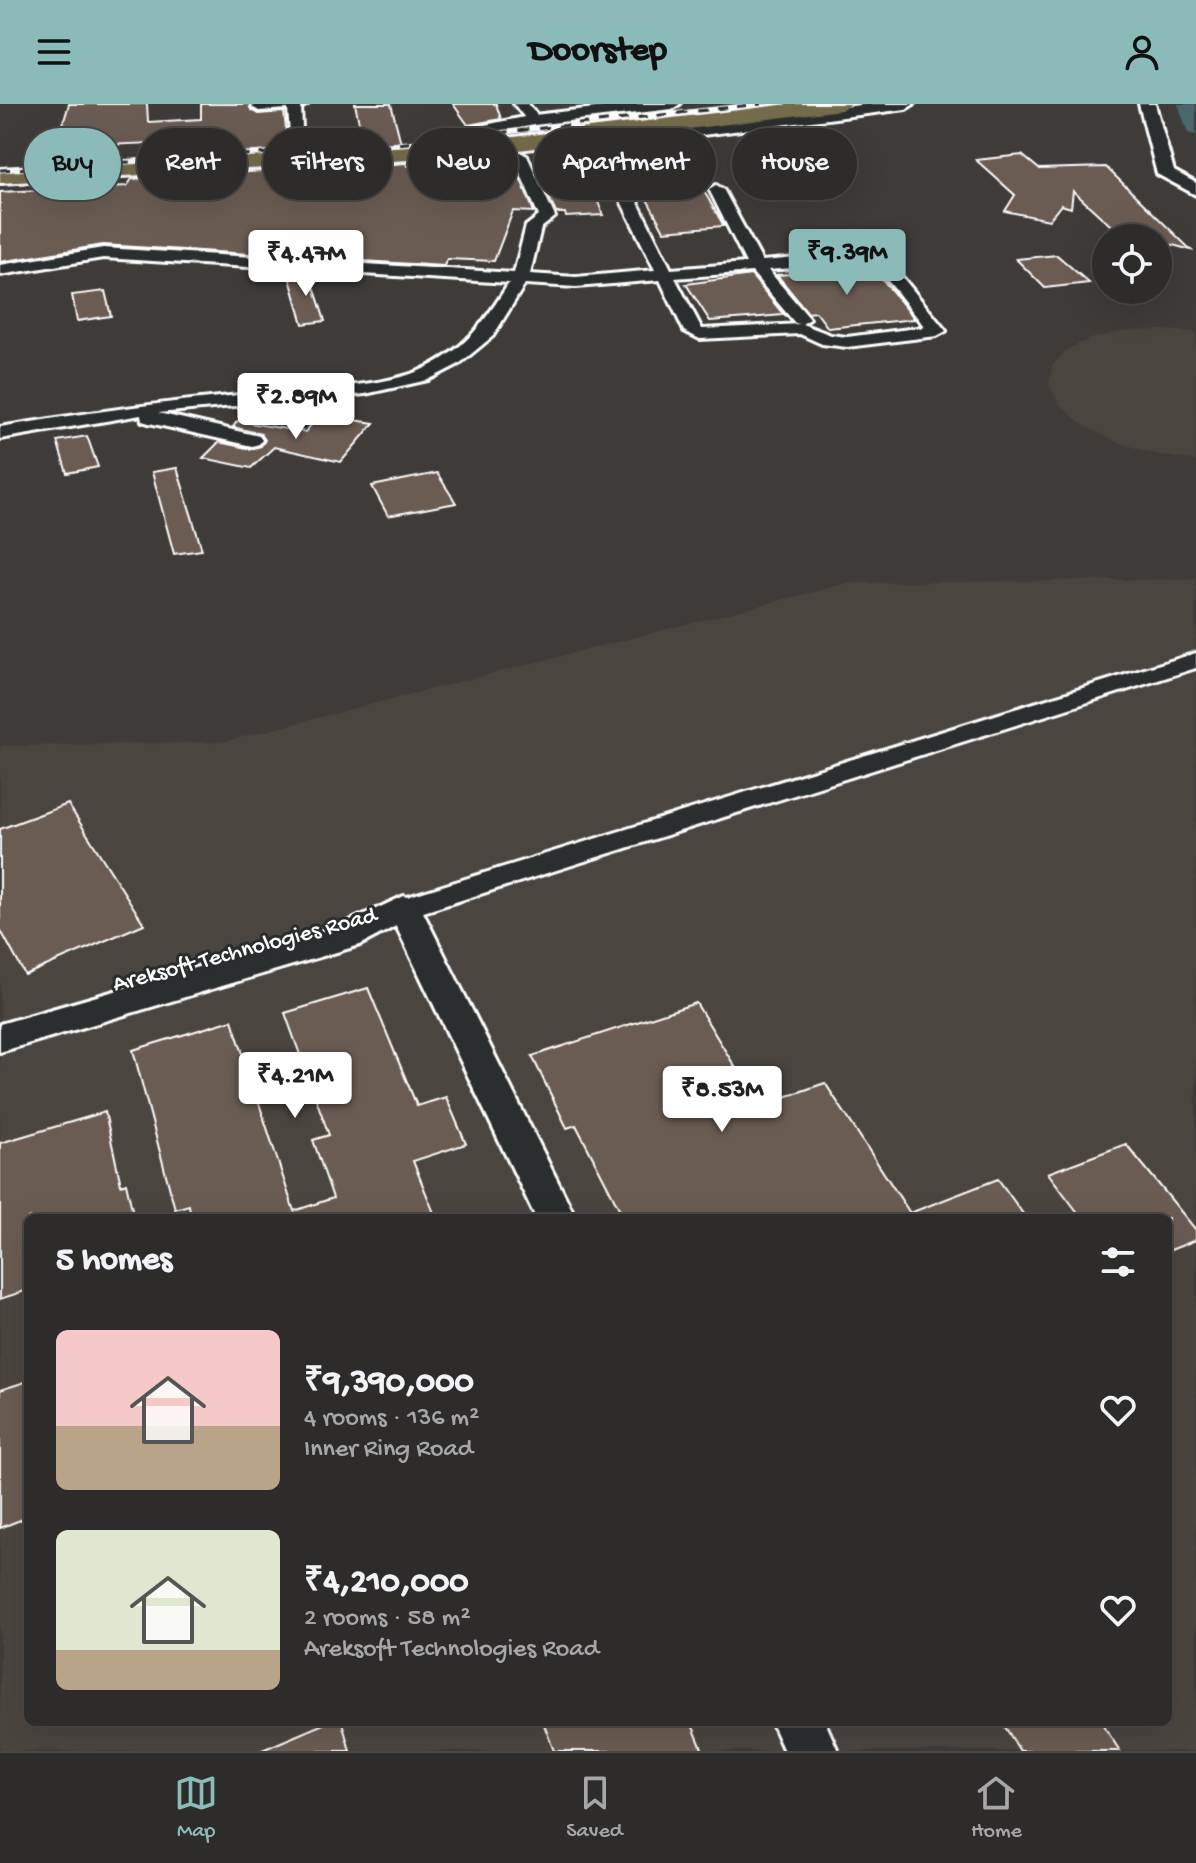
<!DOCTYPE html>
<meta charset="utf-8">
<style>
:root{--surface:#2e2c2b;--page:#363433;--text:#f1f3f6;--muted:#a7a7a9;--line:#494847;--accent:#8bbbb9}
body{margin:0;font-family:"Gochi Hand",sans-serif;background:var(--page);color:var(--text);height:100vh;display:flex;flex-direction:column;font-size:30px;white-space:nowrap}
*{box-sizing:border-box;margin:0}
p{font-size:26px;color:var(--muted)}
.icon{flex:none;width:44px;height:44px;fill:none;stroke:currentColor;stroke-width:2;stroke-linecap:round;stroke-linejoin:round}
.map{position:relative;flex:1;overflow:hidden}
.sheet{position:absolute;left:24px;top:1110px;width:1148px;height:512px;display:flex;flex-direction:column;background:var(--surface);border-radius:12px;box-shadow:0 8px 32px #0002,0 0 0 2px var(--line)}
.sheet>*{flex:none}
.guide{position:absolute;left:24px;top:24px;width:1148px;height:72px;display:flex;gap:16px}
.tools{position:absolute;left:1092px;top:120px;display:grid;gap:16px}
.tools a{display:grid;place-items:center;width:80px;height:80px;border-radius:50%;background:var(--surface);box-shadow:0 8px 32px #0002,0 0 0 2px var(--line);font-size:40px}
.price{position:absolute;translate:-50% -68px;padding:0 18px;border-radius:8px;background:#fff;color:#222;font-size:26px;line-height:52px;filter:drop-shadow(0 2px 4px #0008)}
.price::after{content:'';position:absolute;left:50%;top:48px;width:24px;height:18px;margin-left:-12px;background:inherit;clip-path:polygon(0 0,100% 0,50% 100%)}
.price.active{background:var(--accent);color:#111}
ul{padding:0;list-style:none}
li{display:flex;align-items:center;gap:24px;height:200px;padding:0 32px}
li span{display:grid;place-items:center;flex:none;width:224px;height:160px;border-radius:12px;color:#555}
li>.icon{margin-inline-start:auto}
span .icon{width:96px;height:96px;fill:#fffc;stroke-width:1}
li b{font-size:34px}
h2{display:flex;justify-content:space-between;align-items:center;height:96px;padding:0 32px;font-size:34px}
.pill{padding:0 28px;border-radius:36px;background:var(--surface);box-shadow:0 8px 32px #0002,0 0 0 2px var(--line);font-size:28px;line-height:72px}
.pill.active{background:var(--accent);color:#111}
header{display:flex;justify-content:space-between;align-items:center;height:104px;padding:0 32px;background:var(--accent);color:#111;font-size:36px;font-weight:700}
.dock{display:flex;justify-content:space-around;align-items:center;height:112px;border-top:2px solid var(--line);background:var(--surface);font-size:22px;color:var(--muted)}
.dock a{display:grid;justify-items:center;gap:4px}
.dock .active{color:var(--accent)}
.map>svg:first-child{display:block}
.built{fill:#4c4541;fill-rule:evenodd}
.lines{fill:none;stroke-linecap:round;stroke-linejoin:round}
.river{fill:#4a686d;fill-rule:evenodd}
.building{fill:#6b5b53;stroke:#fff;stroke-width:2}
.minor-casing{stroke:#fff;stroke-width:6}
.tertiary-casing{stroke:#fff;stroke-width:6}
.trunk-casing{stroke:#fff;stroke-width:6}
.minor{fill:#2a2d2e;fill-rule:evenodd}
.tertiary{fill:#2a2d2e;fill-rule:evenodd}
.trunk{fill:#746c4b;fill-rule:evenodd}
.rail-casing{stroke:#fff;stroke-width:5}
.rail{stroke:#2a2d2e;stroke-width:3;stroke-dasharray:10;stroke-linecap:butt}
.labels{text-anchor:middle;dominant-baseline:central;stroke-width:6;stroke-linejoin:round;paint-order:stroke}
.street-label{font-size:24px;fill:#fff;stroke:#2a2d2e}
</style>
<header><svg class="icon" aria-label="menu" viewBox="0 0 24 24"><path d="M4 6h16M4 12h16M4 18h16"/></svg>Doorstep<svg class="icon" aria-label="person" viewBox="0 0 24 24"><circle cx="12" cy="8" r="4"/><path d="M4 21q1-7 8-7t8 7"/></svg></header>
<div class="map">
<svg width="1196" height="1647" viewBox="0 0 1196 1647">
<rect width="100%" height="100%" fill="#3e3b39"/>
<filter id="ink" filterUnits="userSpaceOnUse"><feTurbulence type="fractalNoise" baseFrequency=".0125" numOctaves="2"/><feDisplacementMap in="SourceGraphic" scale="16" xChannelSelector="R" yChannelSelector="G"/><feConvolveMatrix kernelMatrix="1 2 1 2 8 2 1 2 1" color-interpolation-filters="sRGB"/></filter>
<g filter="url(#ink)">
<g class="built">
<polygon points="1161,226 1196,228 1196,357 1159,351 1117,338 1083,321 1060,301 1049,281 1052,262 1066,246 1090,235 1123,227"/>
<path d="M 1196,475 L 1196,1647 L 0,1647 L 0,642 L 222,638 L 848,479 ZM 28,1114 L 1168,1114 L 1168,1618 L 28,1618 Z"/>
</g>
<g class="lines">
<polygon class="river" points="1178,0 1196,0 1196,31 1188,29"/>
</g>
<g class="building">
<polygon points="69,0 147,0 148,18 201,15 201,0 251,0 251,6 258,10 284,8 288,41 293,46 144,54 153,39 56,43"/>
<polygon points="355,0 391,0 401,39 364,42"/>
<polygon points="453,0 496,0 501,15 468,21"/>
<polygon points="511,50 534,108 513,107 494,157 447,155 444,162 103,141 0,158 0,88 127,82 132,75 298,65 299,68 406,59 407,62"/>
<polygon points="1022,51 1039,65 1106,63 1191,146 1158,137 1158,134 1122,132 1073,87 1071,104 1061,101 1049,116 1005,107 1015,91 976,56"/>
<polygon points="701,82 724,122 664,127 642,86"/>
<polygon points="575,87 576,91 595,90 603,111 566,113 565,109 556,109 547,89"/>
<polygon points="1057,151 1089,179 1045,184 1016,155"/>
<polygon points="874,165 915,215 828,224 816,208 808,209 777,171"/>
<polygon points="288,168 310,170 325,217 303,220"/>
<polygon points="751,171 784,211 710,217 686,180"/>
<polygon points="105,187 111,212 77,217 72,191"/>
<polygon points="320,311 374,319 341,358 274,343 251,364 203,354 219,338 251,345 261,342 265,336 261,330 233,323 237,317 305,328"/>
<polygon points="87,332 98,363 67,369 57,337"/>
<polygon points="177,364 202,446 174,450 152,368"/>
<polygon points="437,369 456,399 388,412 372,382"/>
<polygon points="68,700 144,820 25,871 0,825 0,725"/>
<polygon points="368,884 417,1002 446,993 466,1040 413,1057 436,1114 191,1114 189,1101 175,1105 133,946 232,916 294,1107 333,1094 313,1036 329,1031 285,909"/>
<polygon points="696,899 759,1002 825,979 910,1109 998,1075 1026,1114 624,1114 576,1021 567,1024 532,952"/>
<polygon points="105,1008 121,1081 126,1079 134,1114 28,1114 28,1186 0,1195 0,1039"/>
<polygon points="1126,1040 1196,1126 1196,1136 1168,1147 1168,1114 1082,1114 1048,1069"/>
<polygon points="28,1277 28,1413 0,1424 0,1286"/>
<polygon points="328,1618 342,1618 350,1647 260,1647"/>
<polygon points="543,1618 691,1618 703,1647 554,1647"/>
<polygon points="1002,1618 1101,1618 1120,1647 1020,1647"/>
</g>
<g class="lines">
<g class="minor-casing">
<g id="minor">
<polygon points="255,0 308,0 301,4 303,44 298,45 291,41 288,5 259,7 252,3"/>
<polygon points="514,0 528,0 541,16 529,19"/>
<path d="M 520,48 L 527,52 L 555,113 L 541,124 L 530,170 L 576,173 L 655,166 L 619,93 L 627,88 L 635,93 L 671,165 L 746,159 L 709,85 L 716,81 L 723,85 L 762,157 L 868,148 L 886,153 L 946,227 L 937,232 L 847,243 L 822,240 L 800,230 L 700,235 L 684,227 L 660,176 L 576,183 L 525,180 L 493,232 L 459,260 L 428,276 L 365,290 L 158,309 L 259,332 L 262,336 L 259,340 L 252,342 L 149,319 L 142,317 L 141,311 L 0,335 L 0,323 C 83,309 165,298 249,290 C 298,285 374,285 419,267 C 465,247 483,220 509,179 L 103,154 L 0,171 L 0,161 L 103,144 L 514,169 L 526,122 L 539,112 L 513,52 ZM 868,158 L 874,159 L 925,223 L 847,233 L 831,231 L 802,220 L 810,215 L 768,166 ZM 752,168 L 795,219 L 800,220 L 702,225 L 675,174 Z"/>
<polygon points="1196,549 1196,564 414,811 404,814 394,811 390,804 394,797"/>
</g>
</g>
<g class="tertiary-casing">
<g id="tertiary">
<polygon points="630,0 680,0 672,5 534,21 456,37 448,32 456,27 534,11"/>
<polygon points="868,0 914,0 906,5 569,48 532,43 523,38 532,33 569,38"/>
<polygon points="1139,0 1155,0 1174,67 1196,79 1196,91 1157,70"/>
<polygon points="404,792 416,796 421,804 576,1114 536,1114 396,822 360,841 0,948 0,920 337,823"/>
<polygon points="771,1618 825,1618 838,1647 784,1647"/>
</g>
</g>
<g class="trunk-casing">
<polygon id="trunk" points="789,0 852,0 841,6 463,53 0,79 0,65 463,39"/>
</g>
<use href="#minor" class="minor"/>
<use href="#tertiary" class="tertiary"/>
<use href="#trunk" class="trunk"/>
<g class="rail-casing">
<polyline id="rail" points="0,66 370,43 761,0"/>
</g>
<use href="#rail" class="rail"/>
</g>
</g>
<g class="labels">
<g class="street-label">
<text transform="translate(245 847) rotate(-15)">Areksoft Technologies Road</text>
</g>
</g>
</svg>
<div class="tools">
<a><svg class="icon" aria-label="locate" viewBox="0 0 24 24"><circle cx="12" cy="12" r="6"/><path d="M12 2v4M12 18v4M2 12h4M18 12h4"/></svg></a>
</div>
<b class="price active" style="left:847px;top:193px">₹9.39M</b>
<b class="price" style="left:306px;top:194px">₹4.47M</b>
<b class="price" style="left:296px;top:337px">₹2.89M</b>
<b class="price" style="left:295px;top:1016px">₹4.21M</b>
<b class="price" style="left:722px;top:1030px">₹8.53M</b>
<div class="guide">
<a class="pill active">Buy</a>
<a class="pill">Rent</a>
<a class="pill">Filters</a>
<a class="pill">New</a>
<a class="pill">Apartment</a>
<a class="pill">House</a>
</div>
<section class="sheet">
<h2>5 homes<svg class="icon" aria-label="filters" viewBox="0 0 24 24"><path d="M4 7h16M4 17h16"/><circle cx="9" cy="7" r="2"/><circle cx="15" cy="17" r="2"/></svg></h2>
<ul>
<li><span style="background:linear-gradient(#f6c9c9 60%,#b9a48a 0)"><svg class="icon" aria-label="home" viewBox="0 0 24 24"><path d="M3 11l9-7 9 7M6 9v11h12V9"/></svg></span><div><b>₹9,390,000</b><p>4 rooms · 136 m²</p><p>Inner Ring Road</p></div><svg class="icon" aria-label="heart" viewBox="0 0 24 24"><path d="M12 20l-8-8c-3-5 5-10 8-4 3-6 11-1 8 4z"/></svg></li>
<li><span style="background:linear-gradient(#dfe7d0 75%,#b9a48a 0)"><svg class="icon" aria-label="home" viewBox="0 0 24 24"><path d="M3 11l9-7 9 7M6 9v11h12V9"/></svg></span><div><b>₹4,210,000</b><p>2 rooms · 58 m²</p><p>Areksoft Technologies Road</p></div><svg class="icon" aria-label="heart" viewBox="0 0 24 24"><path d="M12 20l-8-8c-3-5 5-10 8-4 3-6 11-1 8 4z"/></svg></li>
</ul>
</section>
</div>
<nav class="dock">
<a class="active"><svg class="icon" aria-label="map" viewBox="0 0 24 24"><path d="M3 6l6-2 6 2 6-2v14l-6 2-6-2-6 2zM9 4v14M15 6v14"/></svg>Map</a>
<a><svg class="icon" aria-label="saved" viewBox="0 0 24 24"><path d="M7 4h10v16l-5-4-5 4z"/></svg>Saved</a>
<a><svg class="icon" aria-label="home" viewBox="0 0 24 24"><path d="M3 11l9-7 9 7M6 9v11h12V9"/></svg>Home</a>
</nav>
